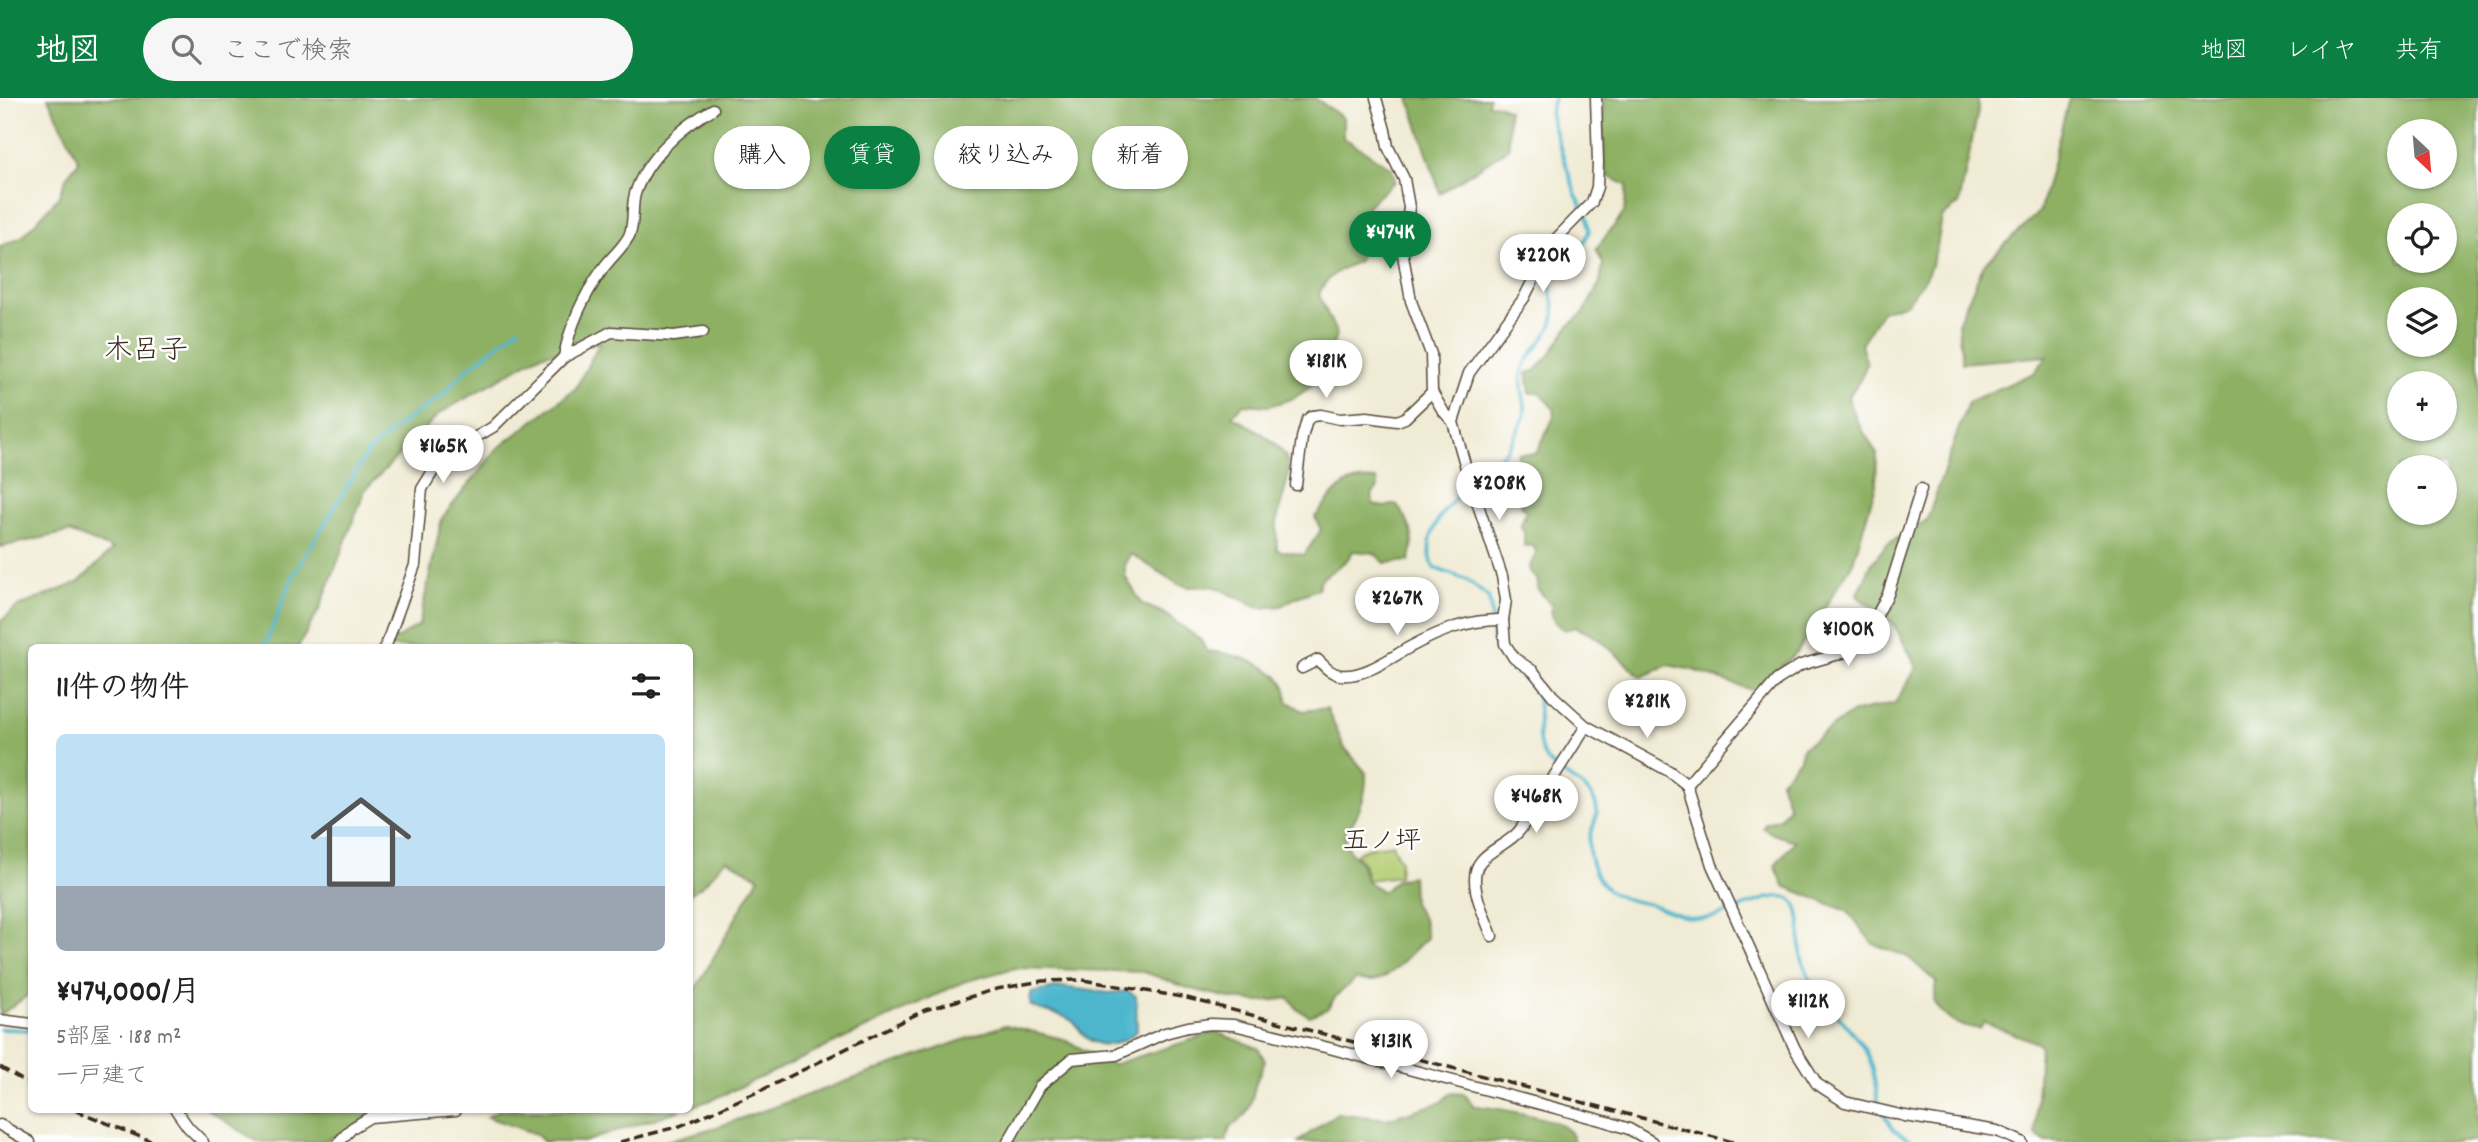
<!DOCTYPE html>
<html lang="ja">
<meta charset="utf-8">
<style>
:root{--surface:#fff;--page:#f6f6f6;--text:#202124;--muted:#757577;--line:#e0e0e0;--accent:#0b8043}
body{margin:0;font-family:Dekko,"Klee One",sans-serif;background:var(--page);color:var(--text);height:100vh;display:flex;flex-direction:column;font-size:26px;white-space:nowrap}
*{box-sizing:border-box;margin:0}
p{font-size:23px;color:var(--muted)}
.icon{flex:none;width:38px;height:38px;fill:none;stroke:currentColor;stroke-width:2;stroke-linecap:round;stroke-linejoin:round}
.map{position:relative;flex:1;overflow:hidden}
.side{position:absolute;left:28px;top:546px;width:665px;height:469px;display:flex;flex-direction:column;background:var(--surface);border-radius:10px;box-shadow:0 2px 5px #0004}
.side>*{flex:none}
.guide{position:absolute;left:714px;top:28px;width:665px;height:63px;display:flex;gap:14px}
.needle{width:46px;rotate:154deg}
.buttons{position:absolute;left:2387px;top:21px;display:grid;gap:14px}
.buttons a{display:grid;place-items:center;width:70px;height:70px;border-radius:50%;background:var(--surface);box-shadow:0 2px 5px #0004;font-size:35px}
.price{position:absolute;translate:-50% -60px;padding:0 16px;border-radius:24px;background:#fff;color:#222;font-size:23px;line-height:46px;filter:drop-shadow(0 2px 4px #0008)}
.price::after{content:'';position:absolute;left:50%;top:42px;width:21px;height:16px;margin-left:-10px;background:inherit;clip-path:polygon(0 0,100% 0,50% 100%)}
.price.current{background:var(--accent);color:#fff}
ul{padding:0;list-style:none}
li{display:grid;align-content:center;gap:14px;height:371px;padding:0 28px}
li+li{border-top:2px solid var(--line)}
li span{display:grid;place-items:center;height:217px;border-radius:10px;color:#555}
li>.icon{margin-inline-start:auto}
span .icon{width:126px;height:126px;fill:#fffc;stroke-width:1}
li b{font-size:30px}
h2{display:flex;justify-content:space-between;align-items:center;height:84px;padding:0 28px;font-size:30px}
.chip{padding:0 24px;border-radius:32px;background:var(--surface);box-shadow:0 2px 5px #0004;font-size:24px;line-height:63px}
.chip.current{background:var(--accent);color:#fff}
header{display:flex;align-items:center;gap:42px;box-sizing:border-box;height:98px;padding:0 35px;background:var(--accent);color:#fff}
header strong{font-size:33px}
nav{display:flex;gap:38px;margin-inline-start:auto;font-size:24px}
.search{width:490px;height:63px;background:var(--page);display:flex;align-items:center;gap:18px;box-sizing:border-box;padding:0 24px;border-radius:38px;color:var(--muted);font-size:26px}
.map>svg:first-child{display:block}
.green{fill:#b2cc71;stroke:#767b48;stroke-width:2}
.forest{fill:#8db063;stroke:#646d40;stroke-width:2;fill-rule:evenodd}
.water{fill:#4eb6cd;stroke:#447076;stroke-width:2}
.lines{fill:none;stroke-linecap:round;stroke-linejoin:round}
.stream{stroke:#4eb6cd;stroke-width:3.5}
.street-casing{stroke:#564739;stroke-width:13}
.street{stroke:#fff;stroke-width:10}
.rail{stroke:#3b2a1e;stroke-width:3.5;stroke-dasharray:10 5;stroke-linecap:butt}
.labels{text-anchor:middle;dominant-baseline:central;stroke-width:5;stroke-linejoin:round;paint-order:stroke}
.neighbourhood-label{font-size:26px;fill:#3b2a1e;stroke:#fff}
.quarter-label{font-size:28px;fill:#3b2a1e;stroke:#fff}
</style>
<header>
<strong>地図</strong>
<div class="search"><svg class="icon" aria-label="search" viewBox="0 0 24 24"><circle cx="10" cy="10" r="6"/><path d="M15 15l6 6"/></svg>ここで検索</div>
<nav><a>地図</a><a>レイヤ</a><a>共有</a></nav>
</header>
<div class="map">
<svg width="2478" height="1044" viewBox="0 0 2478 1044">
<rect width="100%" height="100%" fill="#fff"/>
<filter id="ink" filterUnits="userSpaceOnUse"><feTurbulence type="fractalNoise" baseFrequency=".0143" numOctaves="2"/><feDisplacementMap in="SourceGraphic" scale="14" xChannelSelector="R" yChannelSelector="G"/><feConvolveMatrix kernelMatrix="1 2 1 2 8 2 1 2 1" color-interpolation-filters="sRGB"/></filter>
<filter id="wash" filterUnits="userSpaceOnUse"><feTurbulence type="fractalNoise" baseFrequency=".00686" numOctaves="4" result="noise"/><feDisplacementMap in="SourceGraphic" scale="28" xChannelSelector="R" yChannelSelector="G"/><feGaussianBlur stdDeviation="1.57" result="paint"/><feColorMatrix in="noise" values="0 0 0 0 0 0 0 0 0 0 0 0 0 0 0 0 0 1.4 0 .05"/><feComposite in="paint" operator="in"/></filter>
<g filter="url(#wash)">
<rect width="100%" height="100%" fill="#f0ebd4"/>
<path class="green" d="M 1392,746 L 1400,763 L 1399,778 L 1367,782 L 1364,767 L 1356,757 C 1366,746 1379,750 1392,746 Z"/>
<g class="forest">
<path d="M 48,0 L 1315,0 L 1343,20 L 1343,40 C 1361,49 1375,61 1392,70 L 1395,83 L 1367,108 L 1363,121 L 1363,153 L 1358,164 C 1342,169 1324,180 1319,197 L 1337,237 L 1316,285 L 1294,300 L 1269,308 L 1243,306 L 1232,318 C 1251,329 1271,338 1284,356 C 1297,373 1278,405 1277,425 C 1276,433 1277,443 1277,452 L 1304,457 L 1321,432 L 1315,419 C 1335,395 1341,378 1377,382 L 1378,390 L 1371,397 L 1374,407 L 1385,409 L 1396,406 C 1411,425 1417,440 1409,463 L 1385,465 L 1374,455 L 1353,453 L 1347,462 L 1320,482 L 1318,491 L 1297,499 L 1281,508 L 1260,510 L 1213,488 L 1190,489 L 1178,486 L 1131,456 L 1125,465 L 1125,478 L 1142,506 L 1163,515 L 1201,542 L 1206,553 C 1233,555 1291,569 1287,603 L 1303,613 L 1327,610 L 1344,649 L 1366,675 C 1367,700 1358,717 1345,738 L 1349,752 L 1361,765 L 1367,783 L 1383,794 L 1396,782 L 1412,778 L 1413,805 L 1423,821 L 1427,840 C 1412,852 1393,880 1373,883 C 1368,883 1361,882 1356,881 L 1336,898 L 1327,911 L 1310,918 L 1298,912 L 1289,900 L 1261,904 L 1233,901 L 1188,890 L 1144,874 L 1015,870 L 963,884 L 816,954 L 714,1001 L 690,1009 L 690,898 L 693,896 L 759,779 L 726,761 L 703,787 L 690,796 L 690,550 L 383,549 L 419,527 L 442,420 L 497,351 L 576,290 L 600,244 L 540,257 L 439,316 L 365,392 L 320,510 L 298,549 L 32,550 L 31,895 L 0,917 L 0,524 L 17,509 L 79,484 L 113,451 L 69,434 L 0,449 L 0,149 L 22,139 L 59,99 L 67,78 L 79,63 Z"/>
<polygon points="1409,0 1489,0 1488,6 1499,7 1508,12 1509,50 1440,95"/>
<path d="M 1603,0 L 1978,0 L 1978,13 L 1959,106 L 1942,119 L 1937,149 L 1927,178 L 1907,205 L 1882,213 L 1861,246 L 1867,266 L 1859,284 L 1848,299 L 1857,323 L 1877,356 L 1876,387 L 1853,464 L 1798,553 L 1755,593 L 1693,572 L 1668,567 L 1641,579 L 1598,540 L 1576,529 L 1564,532 C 1554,525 1549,519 1552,507 L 1537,491 L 1538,482 L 1532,477 L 1529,470 L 1536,456 L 1535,450 L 1530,447 L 1524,449 L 1524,433 L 1520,430 L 1526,413 L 1518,402 C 1521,386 1515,371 1518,355 L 1536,356 L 1554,319 L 1553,311 L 1541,295 L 1530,295 L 1527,275 L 1535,273 L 1548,259 L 1568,229 L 1585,213 L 1600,184 L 1603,166 L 1596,151 L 1624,115 L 1627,87 L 1609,79 L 1604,67 Z"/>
<path d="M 2069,0 L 2478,0 L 2478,1044 L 2046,1044 L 2035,1036 L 2040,946 L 1984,924 L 1980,931 C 1955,926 1949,926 1934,904 L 1937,885 L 1908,859 L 1873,846 L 1847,813 L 1784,788 L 1775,767 L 1795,743 L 1773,736 L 1763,730 L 1766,725 L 1780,720 L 1789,709 L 1780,683 L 1800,661 L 1802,650 L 1852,615 L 1895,605 L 1917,569 L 1893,525 L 1857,498 L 1872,465 L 1886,447 L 1927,422 L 1968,304 L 2034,275 L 2048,258 L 1962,265 L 1958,225 L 1984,166 L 2040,113 ZM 2399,33 L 2445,33 L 2445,79 L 2399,79 ZM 2399,117 L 2445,117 L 2445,163 L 2399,163 ZM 2399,201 L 2445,201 L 2445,247 L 2399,247 ZM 2399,285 L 2445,285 L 2445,331 L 2399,331 ZM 2399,369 L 2445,369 L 2445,415 L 2399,415 Z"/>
<path d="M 1005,927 L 1063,941 L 1112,967 L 1216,934 L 1258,950 L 1265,963 C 1262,971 1258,978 1256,985 C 1249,1008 1252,1016 1230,1029 L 1226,1044 L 663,1044 L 720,1028 Z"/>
<path d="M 1450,995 L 1464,996 L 1474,1008 C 1491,1009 1549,1019 1561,1027 C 1569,1031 1571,1036 1574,1044 L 1298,1044 L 1337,1015 L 1387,1021 L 1442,1004 Z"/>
<polygon points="208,1012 378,1012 347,1034 321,1044 258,1044"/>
<polygon points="499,1012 681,1012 584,1044 544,1044 536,1036 487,1019"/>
</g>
<path class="water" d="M 1061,889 L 1109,895 L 1128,893 L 1136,898 L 1137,933 C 1121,947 1099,954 1083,936 C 1079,932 1076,925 1072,923 C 1061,914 1042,915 1030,907 L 1031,895 Z"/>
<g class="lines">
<g class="stream">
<path d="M 1554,0 L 1550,14 L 1553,28 L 1576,97 L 1587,118 L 1589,133 L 1582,150 C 1571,157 1559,158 1552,171 C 1544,187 1557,202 1554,218 C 1550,242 1524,255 1522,279 C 1519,298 1531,306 1521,326 C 1517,334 1513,343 1508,350 C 1482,382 1411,420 1434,470 L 1467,482 L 1488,499 C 1495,517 1488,539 1498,556 C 1507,571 1527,577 1535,594 C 1544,612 1533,635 1543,656 C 1554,678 1588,682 1596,707 C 1599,718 1593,727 1590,737 C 1586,754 1594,780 1607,791 C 1620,802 1636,803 1652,807 C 1665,811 1678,818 1692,820 C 1699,821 1707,821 1713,819 C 1732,816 1772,792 1789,800 C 1804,808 1799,840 1801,855 C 1807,896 1849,921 1867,956 C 1875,972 1875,992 1879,1008"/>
<polyline points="264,550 293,478 368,354 401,326 444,296 465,273 519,230"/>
<polyline points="0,931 32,932"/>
<polyline points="1883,1015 1895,1033 1914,1044"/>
</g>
</g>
</g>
<g filter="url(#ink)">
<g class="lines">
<g class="street-casing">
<g id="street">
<polyline points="1376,0 1385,32 1388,49 1404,81 1409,109 1403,157 1411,203 1431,256 1432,294 1443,313 1453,324"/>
<polyline points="1596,0 1598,65 1597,89 1592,104 1552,145 1524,200 1469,275 1453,324 1468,377 1502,478 1506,502 1503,522 1505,546 1514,560 1533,573 1553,598 1586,628 1669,673 1687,687 1712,767 1795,951 1817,986 1845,1004 1905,1018 1997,1033 2022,1044"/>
<path d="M 564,259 C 570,227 583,199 602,172 C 610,160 622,151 629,138 C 635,125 631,110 635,96 C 646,60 682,29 713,11"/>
<polyline points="1296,387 1302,340 1307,322 1312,318 1321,317 1340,321 1367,319 1397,323 1405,320 1432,294"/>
<polyline points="385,550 415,467 422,391 435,370 466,345 493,329 564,259 611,234 674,238 703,234"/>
<path d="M 1302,570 L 1318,562 C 1325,569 1330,575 1340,577 C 1364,580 1390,560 1410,549 C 1440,533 1469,521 1503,522"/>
<polyline points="1687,687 1777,582 1801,567 1849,553 1865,540 1888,496 1921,391"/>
<path d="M 1492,838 C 1485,819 1465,781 1481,763 C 1490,751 1509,746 1520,732 L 1586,628"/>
<polyline points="0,922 32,926"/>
<polyline points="176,1012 188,1029 203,1044"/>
<polyline points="0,1027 30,1044"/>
<polyline points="339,1044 352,1030 370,1019 456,1012"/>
<polyline points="1008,1044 1040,988 1072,961 1116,957 1165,935 1188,929 1211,926 1234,927 1329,950 1608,1024 1629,1031 1652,1044"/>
</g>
</g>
<use href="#street" class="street"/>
<g class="rail">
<polyline points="0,969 32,988"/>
<polyline points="75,1012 153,1044"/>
<polyline points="620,1044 680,1028 762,992 925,912 997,891 1042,883 1083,882 1187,900 1733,1044"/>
</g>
</g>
</g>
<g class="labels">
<g class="neighbourhood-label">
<text x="1382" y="744">五ノ坪</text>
</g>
<g class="quarter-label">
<text x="146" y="255">木呂子</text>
</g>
</g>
</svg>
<div class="buttons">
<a><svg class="needle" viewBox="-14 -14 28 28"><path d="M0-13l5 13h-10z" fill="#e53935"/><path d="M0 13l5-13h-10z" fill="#757577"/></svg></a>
<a><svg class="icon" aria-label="locate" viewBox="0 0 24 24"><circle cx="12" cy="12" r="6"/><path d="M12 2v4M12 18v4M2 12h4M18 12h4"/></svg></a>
<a><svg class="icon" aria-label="layers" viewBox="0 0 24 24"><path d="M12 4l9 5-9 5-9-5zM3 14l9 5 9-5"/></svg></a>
<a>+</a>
<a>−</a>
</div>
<b class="price current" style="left:1390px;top:173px">¥474K</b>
<b class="price" style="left:1543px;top:196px">¥220K</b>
<b class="price" style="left:1326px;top:302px">¥181K</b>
<b class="price" style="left:443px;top:387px">¥165K</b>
<b class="price" style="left:1499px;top:424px">¥208K</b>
<b class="price" style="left:1397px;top:539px">¥267K</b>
<b class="price" style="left:1848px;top:570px">¥100K</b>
<b class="price" style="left:1647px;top:642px">¥281K</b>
<b class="price" style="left:1536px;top:737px">¥468K</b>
<b class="price" style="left:1808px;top:942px">¥112K</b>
<b class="price" style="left:1391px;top:982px">¥131K</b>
<div class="guide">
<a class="chip">購入</a>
<a class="chip current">賃貸</a>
<a class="chip">絞り込み</a>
<a class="chip">新着</a>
</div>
<section class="side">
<h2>11件の物件<svg class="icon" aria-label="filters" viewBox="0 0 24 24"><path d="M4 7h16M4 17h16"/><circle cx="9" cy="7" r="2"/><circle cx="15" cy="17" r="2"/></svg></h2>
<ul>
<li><span style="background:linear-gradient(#bfe0f5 70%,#9aa5b1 0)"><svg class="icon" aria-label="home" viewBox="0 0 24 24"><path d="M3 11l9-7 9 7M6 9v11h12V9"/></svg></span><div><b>¥474,000/月</b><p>5部屋 · 188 m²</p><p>一戸建て</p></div></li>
</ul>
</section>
</div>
